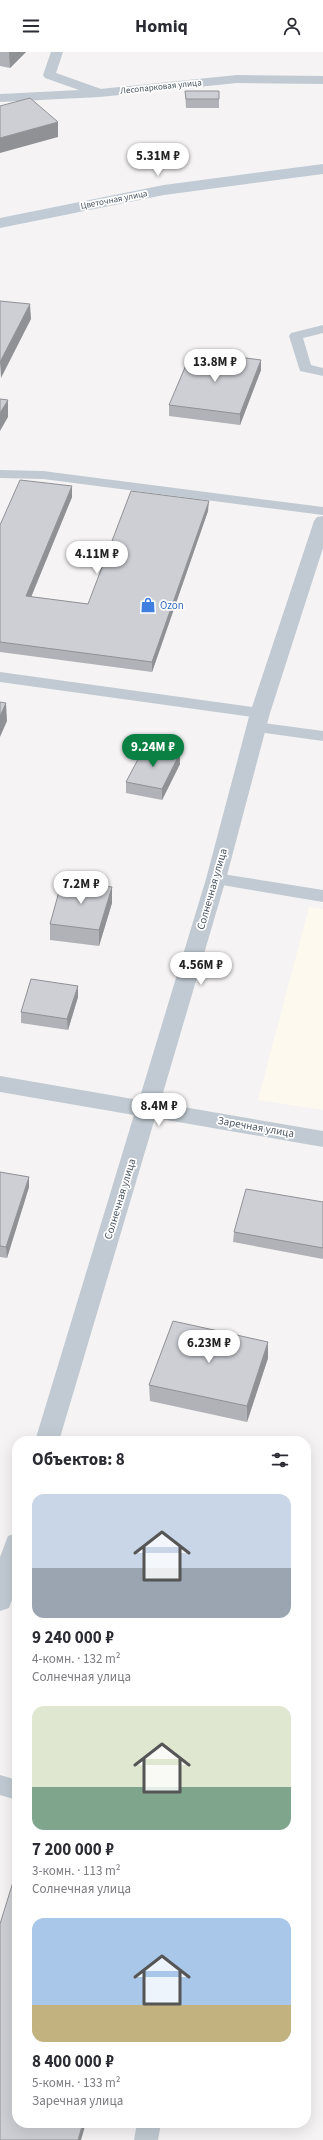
<!DOCTYPE html>
<html lang="ru">
<meta charset="utf-8">
<style>
:root{--surface:#fff;--page:#f2f2f3;--text:#2b2b33;--muted:#7c7c81;--accent:#0b8043}
body{margin:0;font-family:"Source Sans 3",sans-serif;background:var(--page);color:var(--text);height:100vh;display:flex;flex-direction:column;font-size:15px;white-space:nowrap}
*{box-sizing:border-box;margin:0}
p{font-size:13px;color:var(--muted)}
.icon{flex:none;width:22px;height:22px;fill:none;stroke:currentColor;stroke-width:2;stroke-linecap:round;stroke-linejoin:round}
.map{position:relative;flex:1;overflow:hidden}
.side{position:absolute;left:12px;top:1384px;width:299px;height:692px;display:flex;flex-direction:column;background:var(--surface);border-radius:16px;box-shadow:0 4px 16px #0002}
.side>*{flex:none}
.price{position:absolute;translate:-50% -34px;padding:0 9px;border-radius:14px;background:#fff;color:#222;font-size:13px;line-height:26px;filter:drop-shadow(0 1px 2px #0008)}
.price::after{content:'';position:absolute;left:50%;top:24px;width:12px;height:9px;margin-left:-6px;background:inherit;clip-path:polygon(0 0,100% 0,50% 100%)}
.price.active{background:var(--accent);color:#fff}
ul{padding:0;list-style:none}
li{display:grid;align-content:center;gap:8px;height:212px;padding:0 20px}
li span{display:grid;place-items:center;height:124px;border-radius:12px;color:#555}
li>.icon{margin-inline-start:auto}
span .icon{width:72px;height:72px;fill:#fffc;stroke-width:1}
li b{font-size:17px}
h2{display:flex;justify-content:space-between;align-items:center;height:48px;padding:0 20px;font-size:17px}
header{display:flex;justify-content:space-between;align-items:center;height:52px;padding:0 20px;background:var(--surface);font-size:18px;font-weight:700}
.map>svg:first-child{display:block}
.commercial{fill:#fdf9ef}
.lines{fill:none;stroke-linecap:round;stroke-linejoin:round}
.lane{fill:#c1cad2;fill-rule:evenodd}
.street{fill:#c1cad2;fill-rule:evenodd}
.secondary{fill:#c1cbd6;fill-rule:evenodd}
.wall{fill:#b0b2b7}
.shaded-wall{fill:#909195}
.building{fill:#cdcfd5;stroke:#909195}
.labels{text-anchor:middle;dominant-baseline:central;stroke-width:3.5;stroke-linejoin:round;paint-order:stroke}
.far-street-label{font-size:9px;fill:#4a5661;stroke:#fff}
.shop-label{font-size:11px;fill:#366cbe;stroke:#fff;text-anchor:start}
.street-label{font-size:11px;fill:#4a5661;stroke:#fff}
</style>
<header><svg class="icon" aria-label="menu" viewBox="0 0 24 24"><path d="M4 6h16M4 12h16M4 18h16"/></svg>Homiq<svg class="icon" aria-label="person" viewBox="0 0 24 24"><circle cx="12" cy="8" r="4"/><path d="M4 21q1-7 8-7t8 7"/></svg></header>
<div class="map">
<svg width="323" height="2088" viewBox="0 0 323 2088">
<rect width="100%" height="100%" fill="#f5f3f3"/>
<polygon class="commercial" points="309,855 323,857 323,1058 258,1048"/>
<g class="lines">
<g class="lane">
<polygon points="51,0 63,0 56,21 104,38 106,41 104,44 96,44 45,26 43,23"/>
<polygon points="323,273 323,281 303,286 311,313 323,316 323,324 300,319 289,284 291,281"/>
<polygon points="0,418 43,419 323,455 323,463 43,427 0,426"/>
<polygon points="0,620 260,656 266,658 268,661 266,664 260,666 0,630"/>
<polygon points="256,670 323,679 323,689 250,679 248,675 250,671"/>
<polygon points="216,821 323,838 323,850 210,831 208,827 210,823"/>
<polygon points="0,1723 17,1728 17,1748 0,1743"/>
<polygon points="137,2071 161,2071 158,2088 134,2088"/>
</g>
<g class="street">
<polygon points="237,23 323,24 323,32 237,31 100,45 0,50 0,42 100,37"/>
<polygon points="323,464 323,496 270,661 226,827 160,1051 323,1079 323,1095 155,1066 59,1389 35,1389 134,1063 0,1040 0,1024 139,1048 206,827 250,661 314,469 317,465"/>
<polygon points="17,1481 17,1534 9,1556 0,1559 0,1505 8,1484"/>
</g>
<polygon class="secondary" points="323,112 323,122 164,143 0,176 0,166 164,133"/>
</g>
<g class="wall">
<polygon points="0,0 26,0 10,16 0,14"/>
<polygon points="185,39 219,39 219,56 186,56"/>
<polygon points="261,318 240,373 169,364 169,353"/>
<polygon points="72,434 72,445 31,545 88,552 208,459 152,620 0,600 0,473"/>
<polygon points="180,701 180,712 162,748 126,741 126,730"/>
<polygon points="112,835 112,851 99,894 50,888 50,872"/>
<polygon points="78,945 68,978 21,971 21,960"/>
<polygon points="0,1120 29,1125 29,1135 7,1206 0,1205"/>
<polygon points="323,1150 323,1207 233,1190 234,1180"/>
<polygon points="268,1290 268,1306 247,1370 150,1349 149,1333"/>
</g>
<g class="shaded-wall">
<polygon points="9,0 26,0 10,16"/>
<polygon points="58,70 58,85 0,101 0,86"/>
<polygon points="30,252 31,267 1,326 0,310"/>
<polygon points="261,308 261,318 240,373 240,362"/>
<polygon points="8,348 8,365 0,379 0,361"/>
<polygon points="72,434 72,445 27,555 26,544"/>
<polygon points="209,449 208,459 152,620 152,610"/>
<polygon points="6,651 7,669 0,685 0,664"/>
<polygon points="180,701 180,712 162,748 162,737"/>
<polygon points="112,835 112,851 99,894 99,878"/>
<polygon points="78,934 78,945 68,978 67,967"/>
<polygon points="29,1125 29,1135 7,1206 6,1195"/>
<polygon points="268,1290 268,1306 247,1370 247,1354"/>
<polygon points="83,2071 86,2071 81,2088 78,2088"/>
</g>
<g class="building">
<polygon points="185,39 219,39 219,47 186,47"/>
<polygon points="30,46 58,70 0,86 0,54"/>
<polygon points="0,249 30,252 0,310"/>
<polygon points="192,299 261,308 240,362 169,353"/>
<polygon points="0,347 8,348 0,361"/>
<polygon points="20,428 72,434 26,544 88,552 131,439 209,449 152,610 0,590 0,473"/>
<polygon points="0,650 6,651 0,664"/>
<polygon points="145,694 180,701 162,737 126,730"/>
<polygon points="62,829 112,835 99,878 50,872"/>
<polygon points="31,927 78,934 67,967 21,960"/>
<polygon points="0,1120 29,1125 6,1195 0,1194"/>
<polygon points="246,1137 323,1150 323,1196 234,1180"/>
<polygon points="173,1269 268,1290 247,1354 149,1333"/>
<polygon points="17,1817 17,2071 83,2071 78,2088 0,2088 0,1872"/>
</g>
<defs>
<g id="shop-bare" transform="scale(1.2)"><path d="M-5-2.5h2.3a2.7 3.5 0 0 1 5.4 0H5L5.5 6h-11ZM-1.5-2.5h3a1.5 2.3 0 0 0-3 0Z" fill="#3f7fe0" stroke="#fff" stroke-width="2.5" paint-order="stroke"/></g>
</defs>
<g fill-rule="evenodd">
<use href="#shop-bare" x="148" y="553"/>
</g>
<g class="labels">
<g class="far-street-label">
<text transform="translate(161 35) rotate(-6)">Лесопарковая улица</text>
<text transform="translate(114 148) rotate(-11)">Цветочная улица</text>
</g>
<g class="shop-label">
<text x="160" y="553">Ozon</text>
</g>
<g class="street-label">
<text transform="translate(212 837) rotate(-74)">Солнечная улица</text>
<text transform="translate(256 1075) rotate(10)">Заречная улица</text>
<text transform="translate(120 1147) rotate(-73)">Солнечная улица</text>
</g>
</g>
</svg>
<b class="price" style="left:158px;top:125px">5.31M ₽</b>
<b class="price" style="left:215px;top:331px">13.8M ₽</b>
<b class="price" style="left:97px;top:523px">4.11M ₽</b>
<b class="price active" style="left:153px;top:716px">9.24M ₽</b>
<b class="price" style="left:81px;top:853px">7.2M ₽</b>
<b class="price" style="left:201px;top:934px">4.56M ₽</b>
<b class="price" style="left:159px;top:1075px">8.4M ₽</b>
<b class="price" style="left:209px;top:1312px">6.23M ₽</b>
<section class="side">
<h2>Объектов: 8<svg class="icon" aria-label="filters" viewBox="0 0 24 24"><path d="M4 7h16M4 17h16"/><circle cx="9" cy="7" r="2"/><circle cx="15" cy="17" r="2"/></svg></h2>
<ul>
<li><span style="background:linear-gradient(#c9d6e8 60%,#9aa5b1 0)"><svg class="icon" aria-label="home" viewBox="0 0 24 24"><path d="M3 11l9-7 9 7M6 9v11h12V9"/></svg></span><div><b>9 240 000 ₽</b><p>4-комн. · 132 m²</p><p>Солнечная улица</p></div></li>
<li><span style="background:linear-gradient(#dfe7d0 65%,#7fa58c 0)"><svg class="icon" aria-label="home" viewBox="0 0 24 24"><path d="M3 11l9-7 9 7M6 9v11h12V9"/></svg></span><div><b>7 200 000 ₽</b><p>3-комн. · 113 m²</p><p>Солнечная улица</p></div></li>
<li><span style="background:linear-gradient(#a9c7e8 70%,#c2b280 0)"><svg class="icon" aria-label="home" viewBox="0 0 24 24"><path d="M3 11l9-7 9 7M6 9v11h12V9"/></svg></span><div><b>8 400 000 ₽</b><p>5-комн. · 133 m²</p><p>Заречная улица</p></div></li>
</ul>
</section>
</div>
